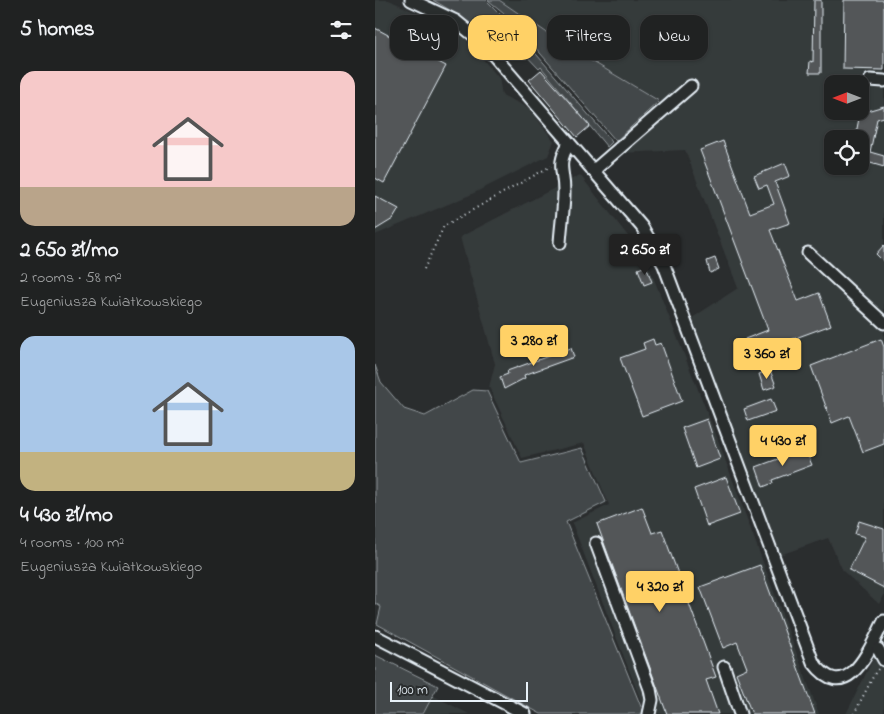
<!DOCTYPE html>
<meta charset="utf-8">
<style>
:root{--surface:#202222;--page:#2d2f2f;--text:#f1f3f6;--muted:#a2a4a5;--line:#3d3f40;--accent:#ffd166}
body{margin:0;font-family:"Indie Flower",sans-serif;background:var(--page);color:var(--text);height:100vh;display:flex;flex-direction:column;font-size:19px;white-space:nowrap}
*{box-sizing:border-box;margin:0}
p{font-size:16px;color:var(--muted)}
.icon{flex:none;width:28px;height:28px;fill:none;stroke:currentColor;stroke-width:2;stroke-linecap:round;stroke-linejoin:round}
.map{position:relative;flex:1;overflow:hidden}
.side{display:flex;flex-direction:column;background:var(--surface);width:375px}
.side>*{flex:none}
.guide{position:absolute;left:15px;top:15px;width:419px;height:45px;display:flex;gap:10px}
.needle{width:32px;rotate:270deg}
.fabs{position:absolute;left:449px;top:75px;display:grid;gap:10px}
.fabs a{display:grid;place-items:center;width:45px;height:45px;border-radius:10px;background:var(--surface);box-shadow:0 1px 4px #0004,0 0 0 1px var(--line);font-size:25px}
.scale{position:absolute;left:15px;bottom:12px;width:138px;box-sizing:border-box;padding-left:5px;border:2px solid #e8f1f8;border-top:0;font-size:14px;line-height:18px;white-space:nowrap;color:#e8f1f8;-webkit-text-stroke:4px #2a2d2e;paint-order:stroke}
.price{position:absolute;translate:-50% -42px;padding:0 11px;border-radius:5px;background:var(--accent);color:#111;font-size:16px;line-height:32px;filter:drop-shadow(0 1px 2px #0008)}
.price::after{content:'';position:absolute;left:50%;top:30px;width:15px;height:11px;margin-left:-8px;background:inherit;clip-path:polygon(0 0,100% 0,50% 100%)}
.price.on{background:#222;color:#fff}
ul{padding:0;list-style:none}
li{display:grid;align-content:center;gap:10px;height:265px;padding:0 20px}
li span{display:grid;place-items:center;height:155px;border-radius:15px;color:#555}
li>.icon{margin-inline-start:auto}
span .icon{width:90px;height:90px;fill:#fffc;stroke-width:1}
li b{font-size:21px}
h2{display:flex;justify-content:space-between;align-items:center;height:60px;padding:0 20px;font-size:21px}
.pill{padding:0 18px;border-radius:15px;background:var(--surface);box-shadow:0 1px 4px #0004,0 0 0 1px var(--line);font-size:18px;line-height:45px}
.pill.on{background:var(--accent);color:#111}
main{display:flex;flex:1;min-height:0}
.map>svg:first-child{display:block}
.built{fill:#363a3b;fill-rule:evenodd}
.green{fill:#424648;stroke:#959ca0}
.building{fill:#535759;stroke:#e8f1f8}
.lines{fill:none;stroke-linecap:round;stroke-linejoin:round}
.minor-casing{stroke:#e8f1f8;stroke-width:15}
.path{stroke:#e8f1f8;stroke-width:2;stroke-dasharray:1 4;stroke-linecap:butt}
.minor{stroke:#2a2d2e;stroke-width:11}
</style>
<main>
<section class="side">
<h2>5 homes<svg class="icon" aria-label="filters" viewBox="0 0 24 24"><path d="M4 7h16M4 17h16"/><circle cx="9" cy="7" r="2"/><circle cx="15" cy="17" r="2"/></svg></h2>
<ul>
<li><span style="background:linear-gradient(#f6c9c9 75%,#b9a48a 0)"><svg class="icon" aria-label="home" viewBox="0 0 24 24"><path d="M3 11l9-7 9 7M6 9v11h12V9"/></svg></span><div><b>2 650 zł/mo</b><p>2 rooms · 58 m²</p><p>Eugeniusza Kwiatkowskiego</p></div></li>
<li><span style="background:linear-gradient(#a9c7e8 75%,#c2b280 0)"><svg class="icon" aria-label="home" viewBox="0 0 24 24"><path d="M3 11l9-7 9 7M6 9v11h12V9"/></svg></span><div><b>4 430 zł/mo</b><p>4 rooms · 100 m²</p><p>Eugeniusza Kwiatkowskiego</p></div></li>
</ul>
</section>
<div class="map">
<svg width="509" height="714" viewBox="0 0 509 714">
<rect width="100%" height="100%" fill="#2a2d2e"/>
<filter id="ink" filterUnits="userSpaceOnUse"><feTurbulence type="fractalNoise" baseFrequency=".02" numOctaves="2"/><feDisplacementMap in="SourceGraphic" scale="10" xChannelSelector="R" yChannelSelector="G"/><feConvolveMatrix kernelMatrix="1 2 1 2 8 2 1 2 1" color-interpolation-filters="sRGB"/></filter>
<g filter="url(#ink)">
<g class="built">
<polygon points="0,0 14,0 86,34 124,78 127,95 154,108 179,141 173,156 95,195 0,235"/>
<path d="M 124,0 L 509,0 L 509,595 L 504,604 L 468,571 L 453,538 L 405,555 L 317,318 L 363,288 L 310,150 L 245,153 L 221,161 L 285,101 L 206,54 ZM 458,84 L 485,84 L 485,111 L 458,111 ZM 458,139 L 485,139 L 485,166 L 458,166 Z"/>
<polygon points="205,175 271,259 340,432 444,714 271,714 197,523 234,505 209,443 147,458 114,387 120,364 85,237"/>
<polygon points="509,637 509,714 471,714 503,649"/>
<polygon points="57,695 94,714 48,714"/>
</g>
<g class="green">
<path d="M 58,0 L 111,0 L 137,26 L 237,142 L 232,147 L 166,67 L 164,69 L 146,50 L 135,59 C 108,30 92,20 58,0 Z"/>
<polygon points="113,0 124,0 193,47 284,101 241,141 134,17"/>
<polygon points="0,365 6,382 29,409 50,416 98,390 112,391 146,463 207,448 231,502 191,522 269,714 166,714 2,624 6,607 0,603"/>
<polygon points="0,655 63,686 48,714 0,714"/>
</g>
<g class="building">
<polygon points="439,0 446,0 446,73 434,73 435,61 438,62"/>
<polygon points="469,0 509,0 509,70 468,69"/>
<polygon points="0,28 71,66 9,183 0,178"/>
<polygon points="166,70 215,126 202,137 154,80"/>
<polygon points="509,106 509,117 502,119 495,152 509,156 509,167 485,160 485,139 480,139 485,113"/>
<polygon points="348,141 375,213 399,204 392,185 384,188 379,176 410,163 415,176 400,182 415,223 395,230 423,301 444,293 456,325 388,350 389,353 377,357 370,339 393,330 325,150"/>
<polygon points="0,196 24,209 18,219 0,230"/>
<polygon points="509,245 509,262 501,254"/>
<polygon points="340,258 344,269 335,273 332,261"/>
<polygon points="271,266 277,282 269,285 263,269"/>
<polygon points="278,339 280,345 286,343 307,401 267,416 245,358 270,349 268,343"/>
<polygon points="506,339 509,347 509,444 488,452 474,416 457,423 436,366"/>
<polygon points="196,348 199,357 149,375 150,378 129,389 125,377 133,374 132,371"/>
<polygon points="395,370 401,386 389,390 384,374"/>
<polygon points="396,399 401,411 373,421 369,409"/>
<polygon points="332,419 345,459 321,468 307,428"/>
<polygon points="430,449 437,465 397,480 398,483 388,487 381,467"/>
<polygon points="351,477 365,514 332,526 319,489"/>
<polygon points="267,507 277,533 287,530 341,677 331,680 343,714 292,714 222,524"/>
<polygon points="484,521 509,529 509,588 474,570 490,537 480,534"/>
<polygon points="385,565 440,714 377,714 361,673 372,668 362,642 348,648 325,587"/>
</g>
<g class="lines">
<g class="minor-casing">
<g id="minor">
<path d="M 36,0 L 81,21 L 108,43 L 267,227 L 289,265 L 438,662 C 472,708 495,648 509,621"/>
<polyline points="495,80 509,81"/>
<polyline points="218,171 316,86"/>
<path d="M 185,243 C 186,226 189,208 189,192 C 189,168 181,167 194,143"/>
<polyline points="433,253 509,323"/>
<polyline points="221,543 275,689 277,700 274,714"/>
<polyline points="0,636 150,714"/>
<polyline points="503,649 509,660"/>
<polyline points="349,667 365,714"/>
</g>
</g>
<g class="path">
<polyline points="49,269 69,226 176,166"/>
<polyline points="479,714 500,673 504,668"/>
</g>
<use href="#minor" class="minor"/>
</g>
</g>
</svg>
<div class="fabs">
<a><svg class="needle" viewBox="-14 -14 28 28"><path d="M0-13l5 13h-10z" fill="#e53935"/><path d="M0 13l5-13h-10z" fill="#a2a4a5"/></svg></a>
<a><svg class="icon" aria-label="locate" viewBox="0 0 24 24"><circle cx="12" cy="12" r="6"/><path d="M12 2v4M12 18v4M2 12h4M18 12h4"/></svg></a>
</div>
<div class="scale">100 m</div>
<b class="price on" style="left:270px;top:276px">2 650 zł</b>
<b class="price" style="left:159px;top:367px">3 280 zł</b>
<b class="price" style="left:392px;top:380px">3 360 zł</b>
<b class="price" style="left:408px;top:467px">4 430 zł</b>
<b class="price" style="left:285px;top:613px">4 320 zł</b>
<div class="guide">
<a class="pill">Buy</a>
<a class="pill on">Rent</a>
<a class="pill">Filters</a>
<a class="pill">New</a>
</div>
</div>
</main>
